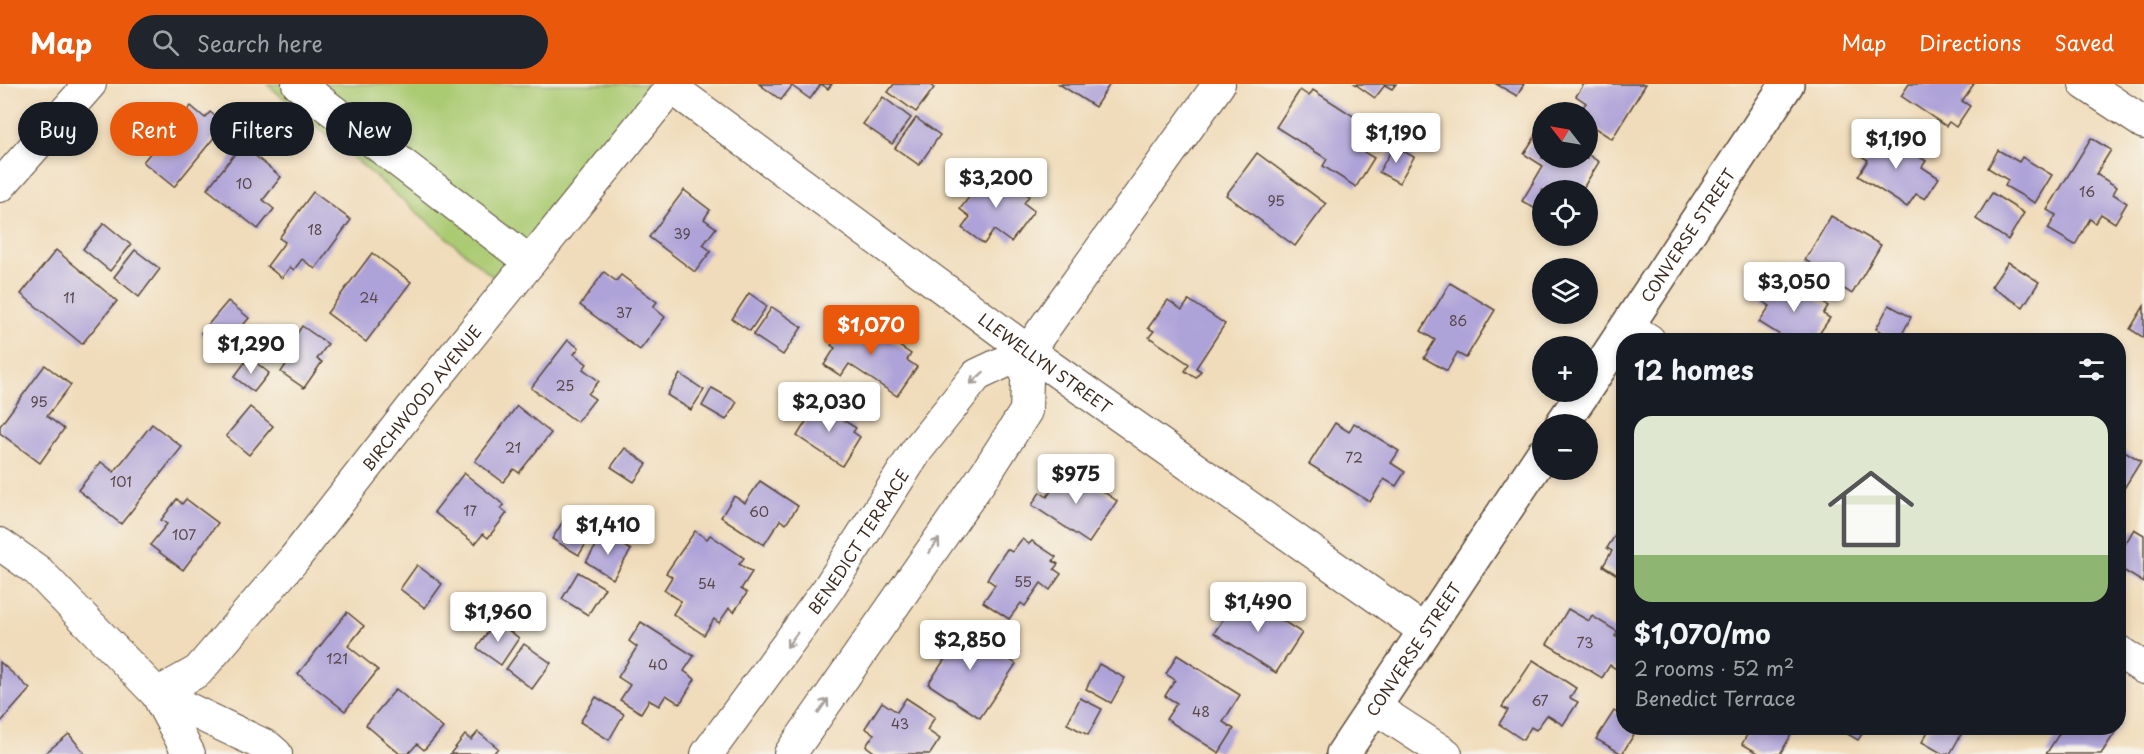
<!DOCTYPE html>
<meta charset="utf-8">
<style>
:root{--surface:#171b24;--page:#20242c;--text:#f1f3f6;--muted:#9ea1a6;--accent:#ea580c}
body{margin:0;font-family:"Playpen Sans",sans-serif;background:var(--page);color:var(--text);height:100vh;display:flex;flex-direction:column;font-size:22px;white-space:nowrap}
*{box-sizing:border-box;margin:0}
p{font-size:20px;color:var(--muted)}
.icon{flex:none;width:33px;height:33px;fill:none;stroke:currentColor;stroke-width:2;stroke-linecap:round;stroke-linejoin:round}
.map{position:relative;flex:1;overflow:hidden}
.panel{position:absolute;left:1616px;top:249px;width:510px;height:402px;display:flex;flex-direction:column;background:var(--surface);border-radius:24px;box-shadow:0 3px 9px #0003}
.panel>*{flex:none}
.top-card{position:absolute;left:18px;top:18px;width:570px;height:54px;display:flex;gap:12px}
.needle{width:39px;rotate:301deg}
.controls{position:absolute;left:1532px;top:18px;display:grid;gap:12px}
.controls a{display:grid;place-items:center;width:66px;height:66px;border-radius:50%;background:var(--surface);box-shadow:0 3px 9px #0003;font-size:30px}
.price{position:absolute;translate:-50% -51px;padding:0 14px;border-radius:6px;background:#fff;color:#222;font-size:20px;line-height:39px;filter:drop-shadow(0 2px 3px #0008)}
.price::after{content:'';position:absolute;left:50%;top:36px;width:18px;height:14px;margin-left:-9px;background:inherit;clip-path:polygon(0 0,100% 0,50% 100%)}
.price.on{background:var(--accent);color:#fff}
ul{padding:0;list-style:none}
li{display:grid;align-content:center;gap:12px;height:318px;padding:0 18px}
li span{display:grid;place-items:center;height:186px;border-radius:18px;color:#555}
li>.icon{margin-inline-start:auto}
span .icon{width:108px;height:108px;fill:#fffc;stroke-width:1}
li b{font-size:26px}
h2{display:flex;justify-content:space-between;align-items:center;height:72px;padding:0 18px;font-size:26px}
.chip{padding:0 21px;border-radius:27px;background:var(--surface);box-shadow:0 3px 9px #0003;font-size:21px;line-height:54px}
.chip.on{background:var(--accent);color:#fff}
header{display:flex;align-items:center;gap:36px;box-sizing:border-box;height:84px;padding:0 30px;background:var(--accent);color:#fff}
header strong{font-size:28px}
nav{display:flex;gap:33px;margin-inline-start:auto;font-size:21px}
.search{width:420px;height:54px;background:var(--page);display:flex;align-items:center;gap:15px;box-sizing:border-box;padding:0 21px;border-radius:33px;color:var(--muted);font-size:22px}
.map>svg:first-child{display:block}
.green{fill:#abcb73;stroke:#737a48;stroke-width:1.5}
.building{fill:#aea3d8}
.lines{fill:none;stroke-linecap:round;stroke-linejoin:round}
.street-casing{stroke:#564535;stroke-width:34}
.secondary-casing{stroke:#564535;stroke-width:36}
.street{stroke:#fff;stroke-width:32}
.secondary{stroke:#fff;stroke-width:33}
.oneway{stroke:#a79f9a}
.labels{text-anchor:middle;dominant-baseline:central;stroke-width:4.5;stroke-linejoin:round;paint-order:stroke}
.number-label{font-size:14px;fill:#58484c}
.street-label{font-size:16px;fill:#3b2a1e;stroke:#f7f3e8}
</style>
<header>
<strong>Map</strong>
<div class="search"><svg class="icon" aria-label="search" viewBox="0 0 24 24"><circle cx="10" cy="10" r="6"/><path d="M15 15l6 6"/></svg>Search here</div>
<nav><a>Map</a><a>Directions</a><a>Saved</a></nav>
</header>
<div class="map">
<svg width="2144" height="670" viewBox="0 0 2144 670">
<rect width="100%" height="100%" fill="#f7f3e8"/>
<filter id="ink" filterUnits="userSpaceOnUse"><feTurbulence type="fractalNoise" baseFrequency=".0167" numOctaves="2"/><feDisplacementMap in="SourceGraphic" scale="12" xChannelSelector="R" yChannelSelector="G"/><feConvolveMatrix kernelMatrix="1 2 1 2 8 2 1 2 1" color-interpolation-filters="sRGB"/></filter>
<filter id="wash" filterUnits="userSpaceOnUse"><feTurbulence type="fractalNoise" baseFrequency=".008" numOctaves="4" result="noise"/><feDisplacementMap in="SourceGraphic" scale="24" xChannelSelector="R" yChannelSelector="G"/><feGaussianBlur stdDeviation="1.35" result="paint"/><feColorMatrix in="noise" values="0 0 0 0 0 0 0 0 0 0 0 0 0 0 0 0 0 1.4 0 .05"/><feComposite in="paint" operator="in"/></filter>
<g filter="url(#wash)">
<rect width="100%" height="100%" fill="#f0dcba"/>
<polygon class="green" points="267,0 667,0 630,64 494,194"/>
<g id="blocks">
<g class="building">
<polygon points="759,0 832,0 828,5 821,0 810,15 792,2 781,16"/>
<polygon points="894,0 929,0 934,4 916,28 888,8"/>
<polygon points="1059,0 1110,0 1095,23"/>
<polygon points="1355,0 1396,0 1392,5 1385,1 1375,14"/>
<polygon points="1496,0 1524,0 1517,12"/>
<polygon points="1584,0 1646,0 1612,55 1587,39 1587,28 1579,28 1586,19 1576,12"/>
<polygon points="1909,0 1974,0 1962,17 1970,22 1956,43 1949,38 1946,42 1901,12"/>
<polygon points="1300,6 1309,12 1313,6 1358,35 1354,41 1363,46 1354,62 1374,74 1356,103 1323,82 1327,75 1276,43"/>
<polygon points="883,13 911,34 892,60 863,40"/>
<polygon points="191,22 205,34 210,28 225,40 174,103 143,78 161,56 157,53 175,31 180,35"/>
<polygon points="916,34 940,51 919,81 895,64"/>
<polygon points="1542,41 1542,74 1587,74 1587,70 1599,78 1582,106 1542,106 1542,129 1522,117 1543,82 1524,70"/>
<polygon points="1871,51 1882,58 1886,51 1926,77 1922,83 1939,94 1925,115 1916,110 1907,123 1858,92 1868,76 1858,70"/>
<polygon points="2091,54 2111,66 2096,90 2117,103 2113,110 2127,119 2115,139 2101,130 2095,139 2090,135 2075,161 2048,145 2056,131 2047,126"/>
<polygon points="242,61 281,93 263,116 274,125 258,145 207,105"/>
<polygon points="1394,62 1414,73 1399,99 1379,88"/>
<polygon points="1998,66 2019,78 2022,73 2052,91 2035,119 2005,102 2008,96 1988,84"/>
<polygon points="1257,69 1326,120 1295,162 1226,111"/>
<polygon points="991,84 1029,112 1024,119 1034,127 1011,158 994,146 984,160 962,144 970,133 960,125"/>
<polygon points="684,106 710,126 704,135 716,144 703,161 711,167 695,188 649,153"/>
<polygon points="313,108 351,136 315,185 302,175 294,186 290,183 282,194 267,182 285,158 279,154"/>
<polygon points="1992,109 2024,129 2008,156 1976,135"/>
<polygon points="1831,132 1881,161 1852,210 1838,201 1840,197 1805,176"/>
<polygon points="104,139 131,161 110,187 83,165"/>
<polygon points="56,166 117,217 82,260 21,210"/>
<polygon points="135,166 160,185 139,213 114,193"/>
<polygon points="372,169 411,198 366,258 327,229"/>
<polygon points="2008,178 2039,198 2023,223 1991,203"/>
<polygon points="604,188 616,197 621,191 657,218 653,223 665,233 640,266 580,221"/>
<polygon points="1787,196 1828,222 1823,230 1830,234 1815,256 1788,256 1759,238 1770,222 1762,217 1775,197 1783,202"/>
<polygon points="1450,199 1495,226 1466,274 1457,269 1447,287 1424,274 1435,256 1421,247"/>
<polygon points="749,209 767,222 750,247 732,235"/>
<polygon points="1168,216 1182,226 1189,216 1225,240 1196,284 1201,287 1196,294 1185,287 1189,280 1149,253 1154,247 1148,244"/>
<polygon points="228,217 249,234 222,267 201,249"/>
<polygon points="1889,221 1911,233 1899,256 1876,245"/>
<polygon points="2144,222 2144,254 2130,245"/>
<polygon points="772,223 802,243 783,271 753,251"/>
<polygon points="858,234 911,270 907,276 917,283 897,312 849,280 841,292 824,281 835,264 831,261 848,236 854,240"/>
<polygon points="302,242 328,260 317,275 322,278 304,304 281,288 295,267 288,263"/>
<polygon points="568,256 579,264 574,270 587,280 583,285 599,297 588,310 595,315 577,338 531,304"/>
<polygon points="249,273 269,289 254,308 234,293"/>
<polygon points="45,281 71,301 47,332 64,345 40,379 0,349 0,342"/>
<polygon points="680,290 704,306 691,326 667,311"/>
<polygon points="712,304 737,318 726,336 702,322"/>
<polygon points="820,315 843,329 840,334 856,344 853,348 860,353 842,382 797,352"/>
<polygon points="517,322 551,349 519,389 514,385 503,398 475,377"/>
<polygon points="250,323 273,342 249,371 226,352"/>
<polygon points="1335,339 1349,348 1354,339 1399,367 1391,379 1405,388 1396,402 1384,395 1370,418 1309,380"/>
<polygon points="152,340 182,363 121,440 78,406 101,378 114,388"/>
<polygon points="2118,363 2141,377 2123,406 2118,403"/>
<polygon points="625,364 647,380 634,398 611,383"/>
<polygon points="1067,383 1117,417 1089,459 1032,421 1040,408 1047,413"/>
<polygon points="464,389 504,421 501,424 507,429 488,454 483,450 475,460 434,428"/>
<polygon points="760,397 798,422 786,440 780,436 764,461 721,433 734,412 745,419"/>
<polygon points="177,415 182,420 186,415 218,439 183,486 150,461 167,440 161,436"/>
<polygon points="568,429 595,445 579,471 552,455"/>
<polygon points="1623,439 1623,492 1622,494 1603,482 1612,467 1607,464"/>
<polygon points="2134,445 2144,451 2144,499 2118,483 2118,472"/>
<polygon points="695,447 707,455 710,451 744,474 739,480 752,488 741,505 747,509 734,528 729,524 719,539 714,535 704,551 673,530 681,517 664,506 672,493 666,489"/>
<polygon points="604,449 631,466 613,495 586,478"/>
<polygon points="1022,455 1029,460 1032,457 1056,473 1053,477 1058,480 1054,485 1061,490 1050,506 1041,499 1025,522 1021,519 1009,535 983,518 995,501 987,495 1007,465 1012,468"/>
<polygon points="417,481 442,500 425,524 400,505"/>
<polygon points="578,488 605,504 588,531 562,515"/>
<polygon points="1240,509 1302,549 1276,589 1214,549"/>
<polygon points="1568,525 1589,537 1592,532 1618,548 1615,552 1623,557 1623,584 1621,588 1610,581 1602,594 1547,560"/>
<polygon points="347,528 364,542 348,562 378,586 345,627 298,590"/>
<polygon points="495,537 519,554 501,581 477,564"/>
<polygon points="641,538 694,572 684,587 695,595 680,620 666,611 659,622 649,616 641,629 620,616 630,601 618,593 637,563 629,557"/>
<polygon points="956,540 1016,580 980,634 928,600 945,575 937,570"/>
<polygon points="524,560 551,579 532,605 506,585"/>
<polygon points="1177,571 1240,611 1223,638 1234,645 1219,669 1166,635 1177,619 1165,612 1175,596 1166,590"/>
<polygon points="1533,576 1576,604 1570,614 1578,618 1563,641 1547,631 1536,646 1531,643 1523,656 1499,640 1508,626 1502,623"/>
<polygon points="0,578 30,605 0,639"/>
<polygon points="1099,580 1125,594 1111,619 1086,605"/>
<polygon points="396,605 443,644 424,666 417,660 408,670 400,670 366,641"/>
<polygon points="596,613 624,630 609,656 580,638"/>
<polygon points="906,614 935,633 927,646 940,655 930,670 877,670 866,662 874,650 865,644 882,618 897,628"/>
<polygon points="1080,614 1102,625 1088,651 1067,640"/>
<polygon points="1614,627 1623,633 1623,644 1638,644 1622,670 1596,655"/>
<polygon points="2118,636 2122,638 2101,670 2046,670 2059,650 2049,644 2118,644"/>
<polygon points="1751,644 1795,644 1780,670 1760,670 1742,660"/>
<polygon points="1837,644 1866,644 1858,656"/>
<polygon points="1930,644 1962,644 1964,645 1950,670 1943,670 1922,658"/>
<polygon points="478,648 498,664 493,670 450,670 465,651 471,656"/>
<polygon points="69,650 85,670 44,670"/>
</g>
</g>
</g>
<g filter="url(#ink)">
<use href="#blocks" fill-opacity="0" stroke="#564535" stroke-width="1.5"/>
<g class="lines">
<g class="street-casing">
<g id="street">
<polyline points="298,0 530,178"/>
<polyline points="2085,0 2144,39"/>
<path id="s1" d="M 671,3 L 1028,267 L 1425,547"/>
<polyline points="0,102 90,0"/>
<polyline points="1627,242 1649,256"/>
<polyline points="0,460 38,487 157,610 189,670"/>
<polyline points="2118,567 2144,584"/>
<path id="s2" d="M 157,610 L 198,587 L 294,475 L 415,320 L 674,0"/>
<polyline points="157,610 268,663 276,670"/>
<polyline points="1374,623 1446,670"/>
<path id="s3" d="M 707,670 L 828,505 L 917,366 L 977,291 L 1028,267 L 1219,0"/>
<polyline points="790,670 988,386 1026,327 1028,267"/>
</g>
</g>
<g class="secondary-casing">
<g id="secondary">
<path id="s4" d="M 1587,303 L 1787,0"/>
<polyline points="1562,340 1584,308"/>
<path id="s5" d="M 1343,670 L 1542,371"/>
</g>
</g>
<use href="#street" class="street"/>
<use href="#secondary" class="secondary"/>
</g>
<defs><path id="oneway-shaft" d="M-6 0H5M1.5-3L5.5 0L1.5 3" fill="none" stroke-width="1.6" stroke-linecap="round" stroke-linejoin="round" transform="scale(1.5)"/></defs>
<g class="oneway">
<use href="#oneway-shaft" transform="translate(977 294) rotate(138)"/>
<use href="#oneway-shaft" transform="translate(934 462) rotate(-55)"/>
<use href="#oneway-shaft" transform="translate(792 556) rotate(126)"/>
<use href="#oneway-shaft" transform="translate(823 622) rotate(-55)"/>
</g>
</g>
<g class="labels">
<g class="number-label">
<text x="244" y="99">10</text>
<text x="2087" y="107">16</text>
<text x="1276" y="116">95</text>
<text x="315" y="145">18</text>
<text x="682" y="149">39</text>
<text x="69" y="213">11</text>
<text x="369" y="213">24</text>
<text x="624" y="228">37</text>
<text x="1458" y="236">86</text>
<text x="565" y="301">25</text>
<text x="39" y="317">95</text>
<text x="513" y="363">21</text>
<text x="1354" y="373">72</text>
<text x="121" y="397">101</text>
<text x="470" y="426">17</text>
<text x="759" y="427">60</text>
<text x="184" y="450">107</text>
<text x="1023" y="497">55</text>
<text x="707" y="499">54</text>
<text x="1585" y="558">73</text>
<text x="337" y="574">121</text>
<text x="658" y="580">40</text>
<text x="1540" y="616">67</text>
<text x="1201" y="627">48</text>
<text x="900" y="639">43</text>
</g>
<g class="street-label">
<text stroke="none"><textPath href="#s4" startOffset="182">CONVERSE STREET</textPath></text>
<text stroke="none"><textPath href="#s1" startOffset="465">LLEWELLYN STREET</textPath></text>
<text stroke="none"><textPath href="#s2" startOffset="400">BIRCHWOOD AVENUE</textPath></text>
<text stroke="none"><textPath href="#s3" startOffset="261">BENEDICT TERRACE</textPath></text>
<text stroke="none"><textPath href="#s5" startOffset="126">CONVERSE STREET</textPath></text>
</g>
</g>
</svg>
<div class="controls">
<a><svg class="needle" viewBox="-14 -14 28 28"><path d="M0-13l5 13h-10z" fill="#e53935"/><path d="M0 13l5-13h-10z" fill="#9ea1a6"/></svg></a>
<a><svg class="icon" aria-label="locate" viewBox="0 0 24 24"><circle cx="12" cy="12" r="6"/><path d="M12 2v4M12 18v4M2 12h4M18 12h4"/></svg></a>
<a><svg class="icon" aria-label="layers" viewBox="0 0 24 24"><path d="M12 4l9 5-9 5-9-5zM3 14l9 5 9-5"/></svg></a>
<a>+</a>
<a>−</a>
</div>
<b class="price" style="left:1396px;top:80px">$1,190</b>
<b class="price" style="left:1896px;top:86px">$1,190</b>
<b class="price" style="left:996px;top:125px">$3,200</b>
<b class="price" style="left:1794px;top:229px">$3,050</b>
<b class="price on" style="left:871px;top:272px">$1,070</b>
<b class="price" style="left:251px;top:291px">$1,290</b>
<b class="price" style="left:829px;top:349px">$2,030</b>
<b class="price" style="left:1076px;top:421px">$975</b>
<b class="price" style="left:608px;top:472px">$1,410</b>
<b class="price" style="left:1258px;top:549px">$1,490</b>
<b class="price" style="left:498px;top:559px">$1,960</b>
<b class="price" style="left:970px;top:587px">$2,850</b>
<div class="top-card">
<a class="chip">Buy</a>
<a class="chip on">Rent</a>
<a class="chip">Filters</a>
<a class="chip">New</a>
</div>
<section class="panel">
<h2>12 homes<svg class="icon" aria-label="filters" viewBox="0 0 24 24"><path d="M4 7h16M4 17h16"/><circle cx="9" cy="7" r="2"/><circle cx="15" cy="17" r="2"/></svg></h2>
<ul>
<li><span style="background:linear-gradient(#dfe7d0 75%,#8fb573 0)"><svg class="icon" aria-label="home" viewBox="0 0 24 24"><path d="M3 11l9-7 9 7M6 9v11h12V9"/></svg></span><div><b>$1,070/mo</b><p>2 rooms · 52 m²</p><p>Benedict Terrace</p></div></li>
</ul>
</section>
</div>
